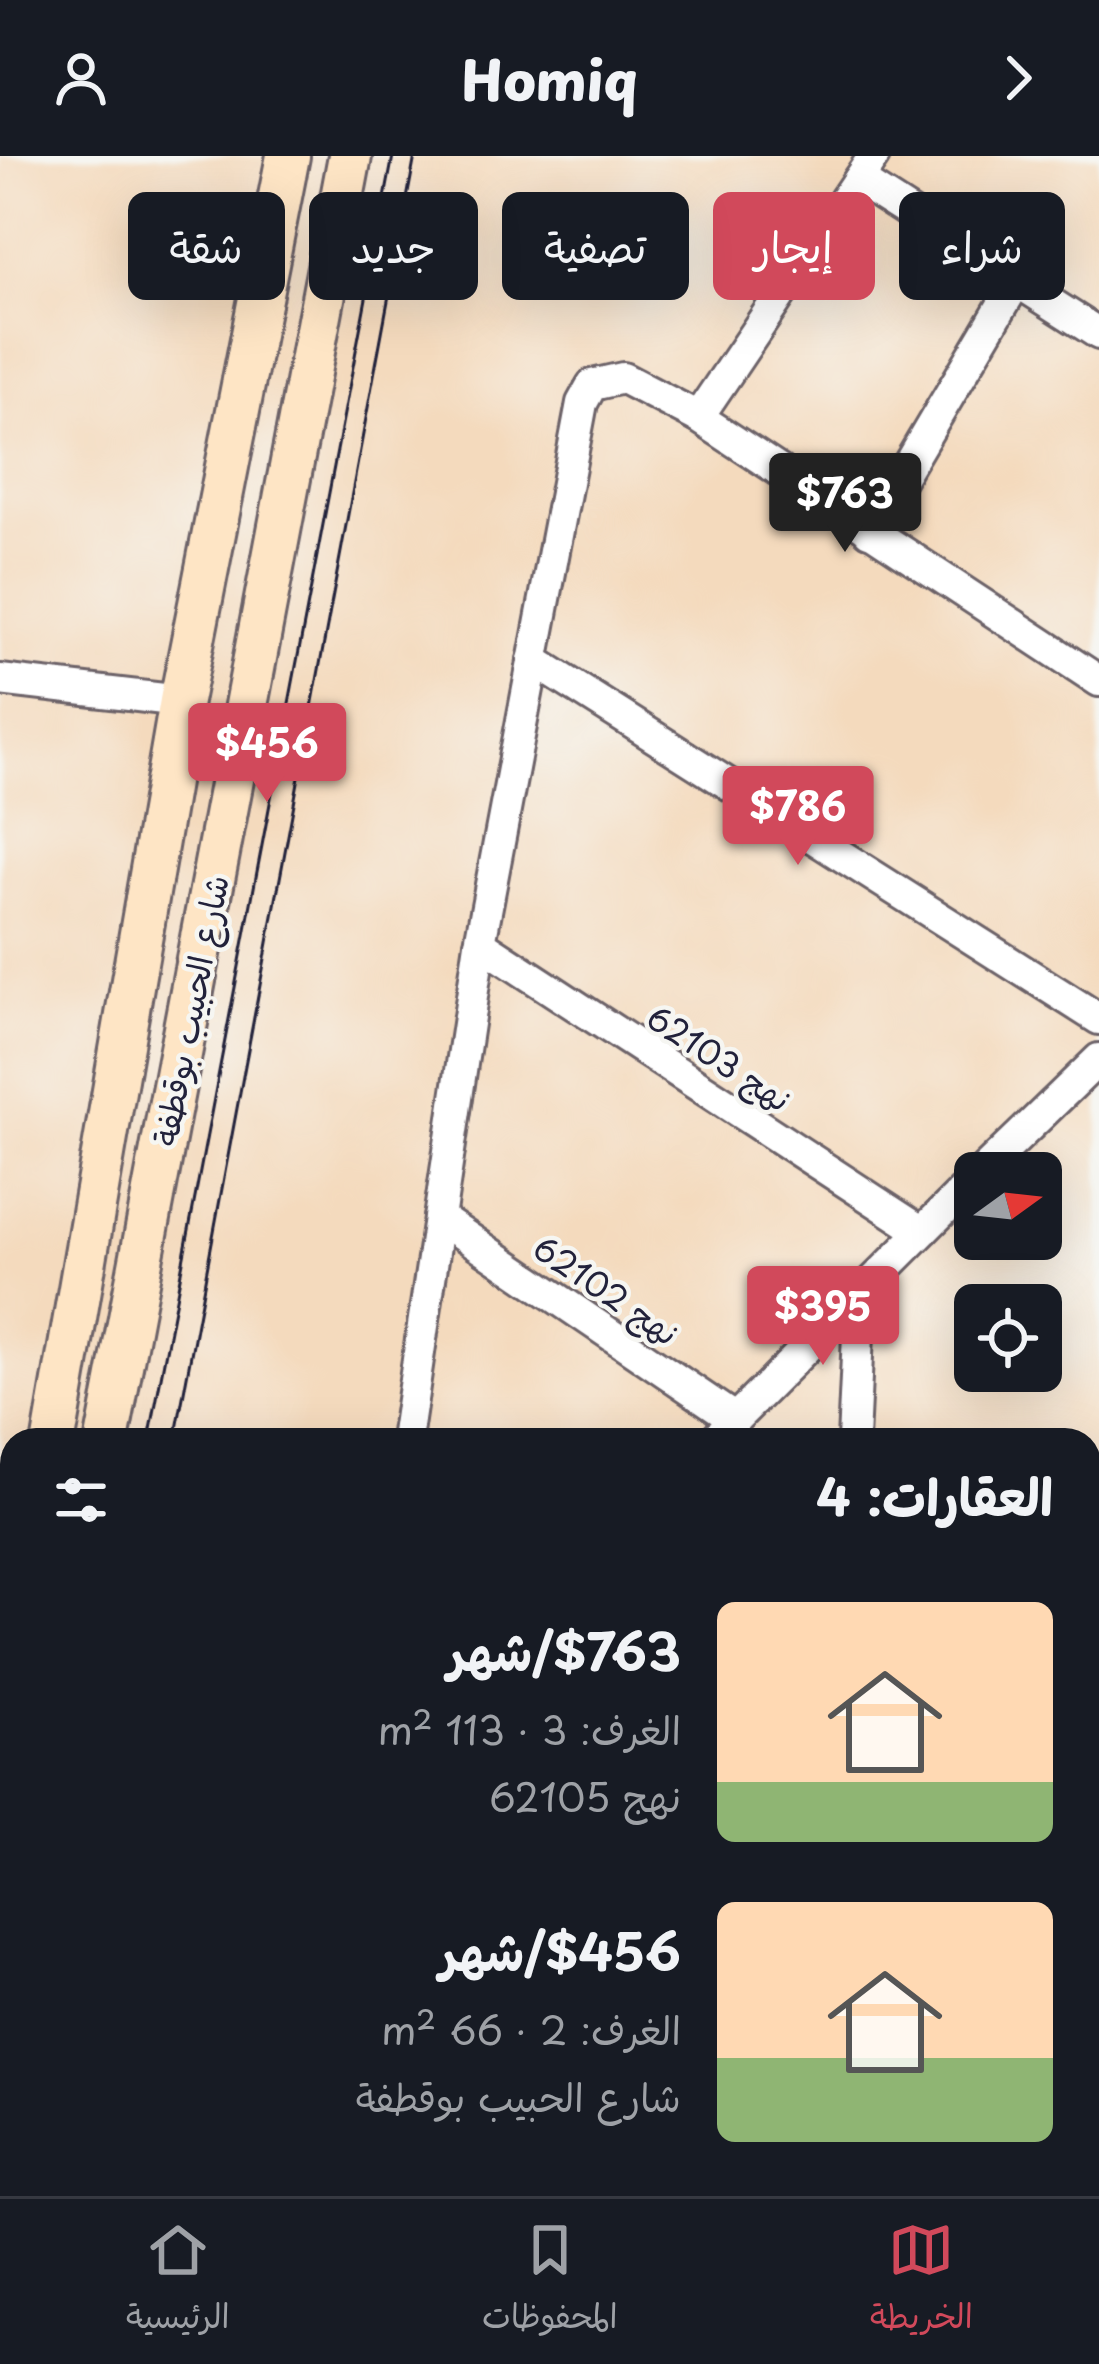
<!DOCTYPE html>
<html lang="ar">
<meta charset="utf-8">
<style>
:root{--surface:#171b24;--page:#20242c;--text:#f1f3f6;--muted:#9ea1a6;--line:#363941;--accent:#d1495b}
body{margin:0;font-family:"Playpen Sans","Playpen Sans Arabic",sans-serif;background:var(--page);color:var(--text);direction:rtl;height:100vh;display:flex;flex-direction:column;font-size:45px;white-space:nowrap}
*{box-sizing:border-box;margin:0}
p{font-size:39px;color:var(--muted)}
.icon{flex:none;width:66px;height:66px;fill:none;stroke:currentColor;stroke-width:2;stroke-linecap:round;stroke-linejoin:round}
.map{position:relative;flex:1;overflow:hidden;direction:ltr}
.sheet{position:absolute;left:0px;top:1272px;width:1101px;height:768px;display:flex;flex-direction:column;background:var(--surface);border-radius:36px 36px 0 0;box-shadow:0 12px 48px #0002;direction:rtl}
.sheet>*{flex:none}
.hud{position:absolute;left:36px;top:36px;width:1029px;height:108px;direction:rtl;display:flex;gap:24px}
.needle{width:78px;rotate:75deg}
.fabs{position:absolute;left:954px;top:996px;display:grid;gap:24px}
.fabs a{display:grid;place-items:center;width:108px;height:108px;border-radius:18px;background:var(--surface);box-shadow:0 12px 48px #0002;font-size:60px}
.price{position:absolute;translate:-50% -102px;padding:0 27px;border-radius:12px;background:var(--accent);color:#fff;font-size:39px;line-height:78px;filter:drop-shadow(0 3px 6px #0008)}
.price::after{content:'';position:absolute;left:50%;top:72px;width:36px;height:27px;margin-left:-18px;background:inherit;clip-path:polygon(0 0,100% 0,50% 100%)}
.price.on{background:#222;color:#fff}
ul{padding:0;list-style:none}
li{display:flex;align-items:center;gap:36px;height:300px;padding:0 48px}
li span{display:grid;place-items:center;flex:none;width:336px;height:240px;border-radius:18px;color:#555}
li>.icon{margin-inline-start:auto}
span .icon{width:144px;height:144px;fill:#fffc;stroke-width:1}
li b{font-size:51px}
h2{display:flex;justify-content:space-between;align-items:center;height:144px;padding:0 48px;font-size:51px}
.pill{padding:0 42px;border-radius:18px;background:var(--surface);box-shadow:0 12px 48px #0002;font-size:42px;line-height:108px}
.pill.on{background:var(--accent);color:#fff}
header{display:flex;justify-content:space-between;align-items:center;height:156px;padding:0 48px;background:var(--surface);font-size:54px;font-weight:800}
.tabs{display:flex;justify-content:space-around;align-items:center;height:168px;border-top:3px solid var(--line);background:var(--surface);font-size:33px;color:var(--muted)}
.tabs a{display:grid;justify-items:center;gap:6px}
.tabs .on{color:var(--accent)}
.map>svg:first-child{display:block}
.lines{fill:none;stroke-linecap:round;stroke-linejoin:round}
.street-casing{stroke:#6c6268;stroke-width:36}
.secondary-casing{stroke:#6c6268;stroke-width:48}
.street{stroke:#fff;stroke-width:30}
.secondary{stroke:#fee5c5;stroke-width:42}
.tram{stroke:#22223b;stroke-width:3}
.labels{text-anchor:middle;dominant-baseline:central;stroke-width:9;stroke-linejoin:round;paint-order:stroke}
.street-label{font-size:33px;fill:#22223b;stroke:#f6f6f2}
</style>
<header><svg class="icon" aria-label="forward" viewBox="0 0 24 24"><path d="M9 5l7 7-7 7"/></svg>Homiq<svg class="icon" aria-label="person" viewBox="0 0 24 24"><circle cx="12" cy="8" r="4"/><path d="M4 21q1-7 8-7t8 7"/></svg></header>
<div class="map">
<svg width="1099" height="2040" viewBox="0 0 1099 2040">
<rect width="100%" height="100%" fill="#f6f6f2"/>
<filter id="ink" filterUnits="userSpaceOnUse"><feTurbulence type="fractalNoise" baseFrequency=".00833" numOctaves="2"/><feDisplacementMap in="SourceGraphic" scale="24" xChannelSelector="R" yChannelSelector="G"/><feConvolveMatrix kernelMatrix="1 2 1 2 8 2 1 2 1" color-interpolation-filters="sRGB"/></filter>
<filter id="wash" filterUnits="userSpaceOnUse"><feTurbulence type="fractalNoise" baseFrequency=".004" numOctaves="4" result="noise"/><feDisplacementMap in="SourceGraphic" scale="48" xChannelSelector="R" yChannelSelector="G"/><feGaussianBlur stdDeviation="2.7" result="paint"/><feColorMatrix in="noise" values="0 0 0 0 0 0 0 0 0 0 0 0 0 0 0 0 0 1.4 0 .05"/><feComposite in="paint" operator="in"/></filter>
<g filter="url(#wash)">
<rect width="100%" height="100%" fill="#f4dabd"/>
</g>
<g filter="url(#ink)">
<g class="lines">
<g class="street-casing">
<g id="street">
<polyline points="858,24 1099,178"/>
<polyline points="698,261 874,0"/>
<polyline points="869,375 1015,128"/>
<polyline points="533,504 1099,863"/>
<polyline points="0,524 181,545"/>
<polyline points="480,787 921,1075"/>
<polyline points="981,1017 1099,903"/>
<polyline points="439,1062 735,1263"/>
<polyline points="406,1284 480,787 582,247 592,229 623,222 698,261 1099,525"/>
<polyline points="714,1284 975,1023"/>
<polyline points="853,1284 860,1137"/>
<polyline points="1089,1326 1099,1317"/>
<polyline points="1089,1491 1099,1486"/>
<polyline points="507,2028 507,2040"/>
</g>
</g>
<g class="secondary-casing">
<g id="secondary">
<polyline points="54,1284 181,545 288,0"/>
<polyline points="107,1284 350,0"/>
<polyline points="0,1613 12,1543"/>
<polyline points="0,1839 12,1777"/>
<polyline points="1089,1901 1099,1900"/>
<polyline points="0,1905 12,1930"/>
<polyline points="1089,1939 1099,1934"/>
<polyline points="108,2028 138,2040"/>
<polyline points="658,2040 689,2028"/>
<polyline points="849,2040 879,2028"/>
</g>
</g>
<use href="#street" class="street"/>
<use href="#secondary" class="secondary"/>
<g class="tram">
<polyline points="149,1284 393,0"/>
<polyline points="175,1284 415,0"/>
<polyline points="1089,1971 1099,1970"/>
<polyline points="15,2040 19,2028"/>
<polyline points="38,2040 40,2028"/>
<polyline points="733,2040 765,2028"/>
<polyline points="793,2040 825,2028"/>
</g>
</g>
</g>
<g class="labels">
<g class="street-label">
<text transform="translate(189 854) rotate(-79)">شارع الحبيب بوقطفة</text>
<text transform="translate(720 901) rotate(33)">نهج 62103</text>
<text transform="translate(607 1133) rotate(34)">نهج 62102</text>
</g>
</g>
</svg>
<div class="fabs">
<a><svg class="needle" viewBox="-14 -14 28 28"><path d="M0-13l5 13h-10z" fill="#e53935"/><path d="M0 13l5-13h-10z" fill="#9ea1a6"/></svg></a>
<a><svg class="icon" aria-label="locate" viewBox="0 0 24 24"><circle cx="12" cy="12" r="6"/><path d="M12 2v4M12 18v4M2 12h4M18 12h4"/></svg></a>
</div>
<b class="price on" style="left:845px;top:399px">$763</b>
<b class="price" style="left:267px;top:649px">$456</b>
<b class="price" style="left:798px;top:712px">$786</b>
<b class="price" style="left:823px;top:1212px">$395</b>
<div class="hud">
<a class="pill">شراء</a>
<a class="pill on">إيجار</a>
<a class="pill">تصفية</a>
<a class="pill">جديد</a>
<a class="pill">شقة</a>
</div>
<section class="sheet">
<h2>العقارات: 4<svg class="icon" aria-label="filters" viewBox="0 0 24 24"><path d="M4 7h16M4 17h16"/><circle cx="9" cy="7" r="2"/><circle cx="15" cy="17" r="2"/></svg></h2>
<ul>
<li><span style="background:linear-gradient(#ffd9b3 75%,#8fb573 0)"><svg class="icon" aria-label="home" viewBox="0 0 24 24"><path d="M3 11l9-7 9 7M6 9v11h12V9"/></svg></span><div><b>$763/شهر</b><p>الغرف: 3 · 113 m²</p><p>نهج 62105</p></div></li>
<li><span style="background:linear-gradient(#ffd9b3 65%,#8fb573 0)"><svg class="icon" aria-label="home" viewBox="0 0 24 24"><path d="M3 11l9-7 9 7M6 9v11h12V9"/></svg></span><div><b>$456/شهر</b><p>الغرف: 2 · 66 m²</p><p>شارع الحبيب بوقطفة</p></div></li>
</ul>
</section>
</div>
<nav class="tabs">
<a class="on"><svg class="icon" aria-label="map" viewBox="0 0 24 24"><path d="M3 6l6-2 6 2 6-2v14l-6 2-6-2-6 2zM9 4v14M15 6v14"/></svg>الخريطة</a>
<a><svg class="icon" aria-label="saved" viewBox="0 0 24 24"><path d="M7 4h10v16l-5-4-5 4z"/></svg>المحفوظات</a>
<a><svg class="icon" aria-label="home" viewBox="0 0 24 24"><path d="M3 11l9-7 9 7M6 9v11h12V9"/></svg>الرئيسية</a>
</nav>
